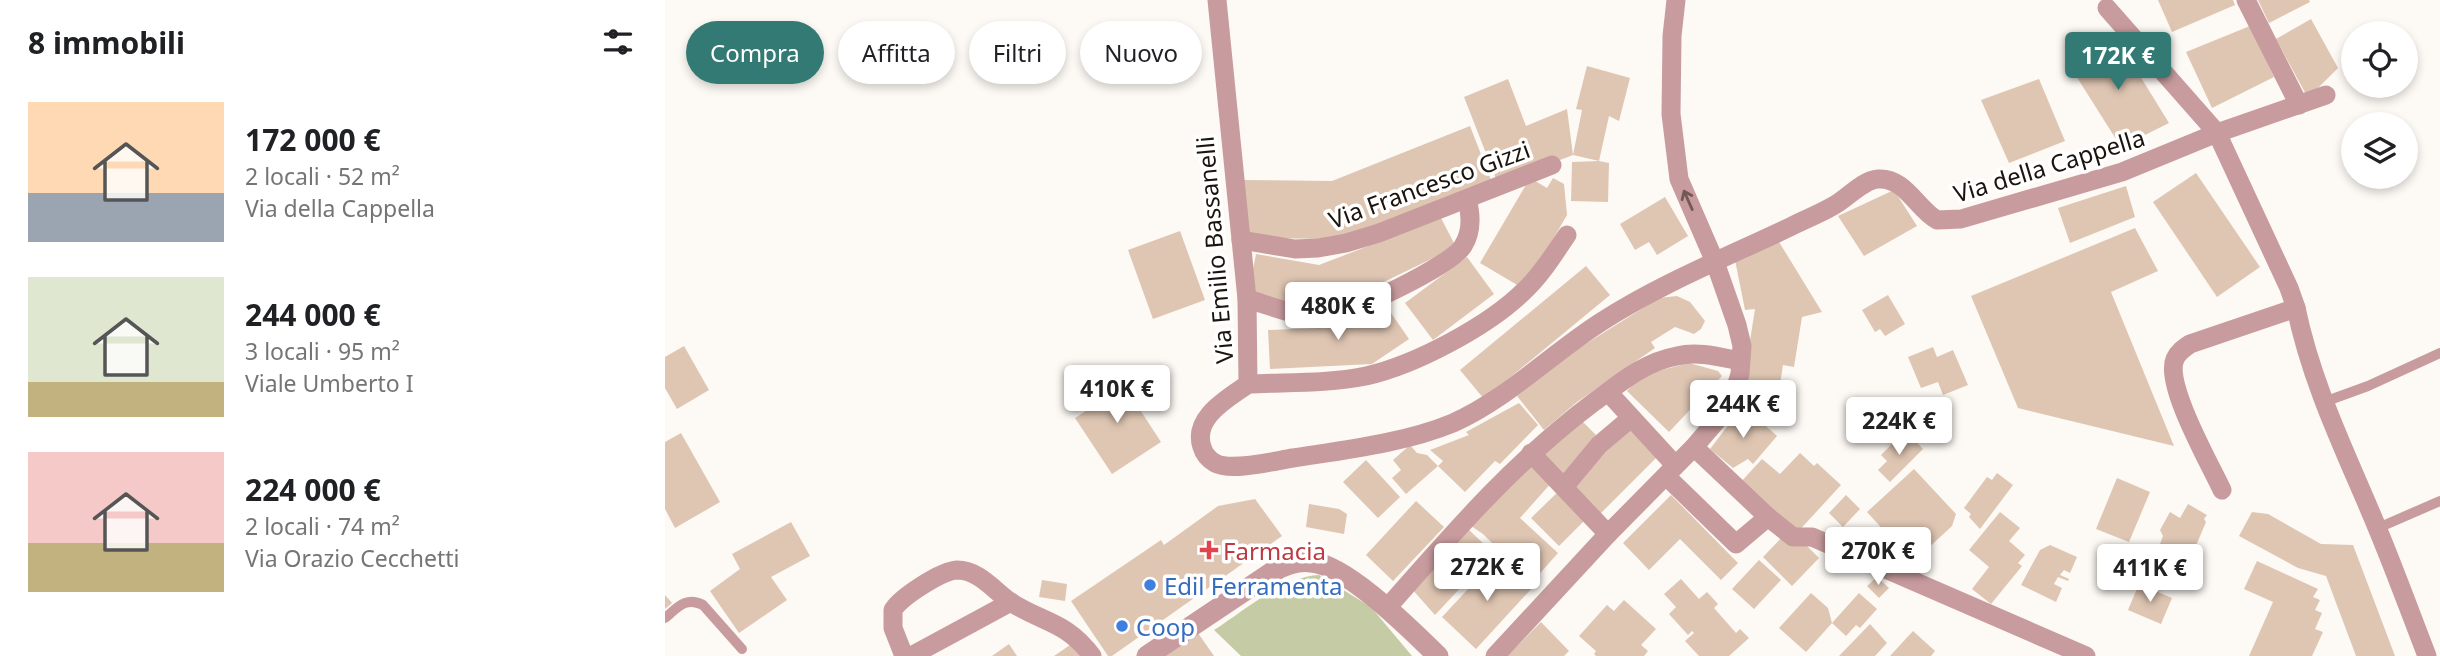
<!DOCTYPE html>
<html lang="it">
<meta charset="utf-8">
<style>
:root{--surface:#fff;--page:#f2f2f2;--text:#202124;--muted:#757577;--accent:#337a74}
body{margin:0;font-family:"Noto Sans",sans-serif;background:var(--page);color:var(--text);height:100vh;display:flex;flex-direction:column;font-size:26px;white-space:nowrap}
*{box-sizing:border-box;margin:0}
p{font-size:23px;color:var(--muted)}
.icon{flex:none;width:38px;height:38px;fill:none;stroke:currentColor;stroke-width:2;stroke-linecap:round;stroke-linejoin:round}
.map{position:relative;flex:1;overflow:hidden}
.panel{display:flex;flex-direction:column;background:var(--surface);width:665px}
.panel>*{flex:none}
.top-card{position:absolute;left:21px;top:21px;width:665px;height:63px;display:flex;gap:14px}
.controls{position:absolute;left:1676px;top:21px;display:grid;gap:14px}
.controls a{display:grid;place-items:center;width:77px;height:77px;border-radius:50%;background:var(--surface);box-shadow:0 4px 10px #0003;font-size:35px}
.price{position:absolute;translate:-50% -60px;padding:0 16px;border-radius:7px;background:#fff;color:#222;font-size:23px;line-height:46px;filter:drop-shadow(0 2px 4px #0008)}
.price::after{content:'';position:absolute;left:50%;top:42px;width:21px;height:16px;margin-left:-10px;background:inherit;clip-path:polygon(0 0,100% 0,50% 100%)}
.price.current{background:var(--accent);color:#fff}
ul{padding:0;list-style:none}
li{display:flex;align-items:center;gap:21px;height:175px;padding:0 28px}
li span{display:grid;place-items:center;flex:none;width:196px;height:140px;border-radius:0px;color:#555}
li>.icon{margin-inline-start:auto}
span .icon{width:84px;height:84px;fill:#fffc;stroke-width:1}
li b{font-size:30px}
h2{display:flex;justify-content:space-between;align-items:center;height:84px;padding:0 28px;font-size:30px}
.chip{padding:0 24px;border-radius:32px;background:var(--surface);box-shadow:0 4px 10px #0003;font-size:24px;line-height:63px}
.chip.current{background:var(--accent);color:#fff}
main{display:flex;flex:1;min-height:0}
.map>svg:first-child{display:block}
.green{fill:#c5cba5}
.building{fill:#dfc6b3}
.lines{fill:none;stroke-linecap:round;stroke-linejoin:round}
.service{stroke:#c89c9f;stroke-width:10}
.minor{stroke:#c89c9f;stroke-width:19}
.tertiary{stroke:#c89c9f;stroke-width:21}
.oneway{stroke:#725856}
.health-dot{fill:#e0444e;stroke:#fff;stroke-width:2.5}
.shop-dot{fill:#3f7fe0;stroke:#fff;stroke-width:2.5}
.labels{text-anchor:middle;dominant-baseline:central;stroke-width:7;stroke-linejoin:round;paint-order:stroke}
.street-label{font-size:24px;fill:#1b140c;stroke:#fff}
.health-label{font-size:24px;fill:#be3a42;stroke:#fff;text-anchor:start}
.shop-label{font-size:24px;fill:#366cbe;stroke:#fff;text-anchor:start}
</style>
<main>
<section class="panel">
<h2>8 immobili<svg class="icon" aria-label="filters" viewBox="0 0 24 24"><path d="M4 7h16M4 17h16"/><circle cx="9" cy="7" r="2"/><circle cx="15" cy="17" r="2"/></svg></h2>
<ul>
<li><span style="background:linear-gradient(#ffd9b3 65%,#9aa5b1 0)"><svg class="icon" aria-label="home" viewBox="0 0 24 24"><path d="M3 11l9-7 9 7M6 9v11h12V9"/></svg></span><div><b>172 000 €</b><p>2 locali · 52 m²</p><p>Via della Cappella</p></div></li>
<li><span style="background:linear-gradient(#dfe7d0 75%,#c2b280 0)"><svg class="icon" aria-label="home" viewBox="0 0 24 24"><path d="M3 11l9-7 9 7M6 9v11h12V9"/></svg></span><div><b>244 000 €</b><p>3 locali · 95 m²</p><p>Viale Umberto I</p></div></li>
<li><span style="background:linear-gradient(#f6c9c9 65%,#c2b280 0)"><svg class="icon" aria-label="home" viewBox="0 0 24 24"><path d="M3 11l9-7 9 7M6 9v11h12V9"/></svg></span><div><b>224 000 €</b><p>2 locali · 74 m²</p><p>Via Orazio Cecchetti</p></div></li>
</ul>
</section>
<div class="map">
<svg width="1775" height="656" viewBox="0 0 1775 656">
<rect width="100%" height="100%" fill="#fdf9f4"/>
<path class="green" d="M 654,575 L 706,607 L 747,656 L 576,656 L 549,630 C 580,610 617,577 654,575 Z"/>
<g class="building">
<polygon points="1493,0 1568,0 1570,5 1507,32"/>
<polygon points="1593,0 1644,0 1645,2 1604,23"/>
<polygon points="1646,19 1673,68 1643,98 1611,39"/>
<polygon points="1585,26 1609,77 1547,108 1521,52"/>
<polygon points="1451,37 1504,123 1456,147 1401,60"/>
<polygon points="922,66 965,78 954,121 944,116 934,161 944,163 943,202 906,201 907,162 934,161 908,155 833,184 799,97 843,79 861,126 902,109 908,155 917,110 911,109"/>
<polygon points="1374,79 1400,141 1344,163 1316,100"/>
<polygon points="805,126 826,180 675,239 577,238 578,180 667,181"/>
<polygon points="1531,173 1595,267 1552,297 1488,202"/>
<polygon points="865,178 882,188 888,178 899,184 902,215 859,289 815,263"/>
<polygon points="1461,186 1470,217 1405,243 1393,208"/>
<polygon points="1229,190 1252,226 1199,256 1173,216"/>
<polygon points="1000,197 1023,236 992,255 984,242 970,250 955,224"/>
<polygon points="776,218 791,247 661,310 583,295 591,254 654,265"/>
<polygon points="1470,228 1493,271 1446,292 1509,446 1353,408 1306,296"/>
<polygon points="515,231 540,300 488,319 463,250"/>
<polygon points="1111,237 1157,312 1137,317 1129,367 1118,365 1111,410 1075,404 1090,309 1080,310 1070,260"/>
<polygon points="802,257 829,294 768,340 740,303"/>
<polygon points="921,266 945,295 819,399 795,370"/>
<polygon points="1223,295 1240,324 1220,336 1215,329 1210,332 1197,310"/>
<polygon points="1012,296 1025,302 1040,321 1036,329 1029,334 1010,327 986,342 990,348 912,402 879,430 852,396 911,350 994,298"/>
<polygon points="717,300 744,339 707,364 605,369 603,330 678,327"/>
<polygon points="19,346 44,390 12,409 0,388 0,357"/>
<polygon points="1268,347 1272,357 1288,350 1303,385 1278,395 1273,382 1256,388 1243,357"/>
<polygon points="1024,363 1053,371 1057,376 1004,432 962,391 977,375"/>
<polygon points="451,373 496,442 447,474 410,418 433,403 424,390"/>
<polygon points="854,403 873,425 835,464 830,461 800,492 773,466 741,494 727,478 736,470 728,460 745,445 752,453 762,455 773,466 778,461 765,450 804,435 801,432"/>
<polygon points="1078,406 1112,436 1088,464 1083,459 1068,468 1045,449"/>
<polygon points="912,416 931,435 897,475 875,451"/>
<polygon points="965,424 995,454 932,517 902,487"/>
<polygon points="16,433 55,502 10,528 0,509 0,442"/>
<polygon points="1236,435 1241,440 1247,437 1258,449 1225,482 1213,470 1222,461 1216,455"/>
<polygon points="1135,453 1149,466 1152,463 1176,485 1130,535 1074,484 1097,459 1115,474"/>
<polygon points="864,457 888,481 855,518 893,553 869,580 839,555 818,534 803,524"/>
<polygon points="701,460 735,497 713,518 678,482"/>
<polygon points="1249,469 1291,514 1287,526 1259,552 1245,537 1234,547 1202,512"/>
<polygon points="1332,473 1348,485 1315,529 1304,517 1306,514 1299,508 1322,477 1327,480"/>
<polygon points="1452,478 1485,492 1464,542 1431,529"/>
<polygon points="896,489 923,517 894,546 866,518"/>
<polygon points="1006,495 1073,563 1056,580 1015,539 984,570 958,543"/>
<polygon points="1181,495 1195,509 1178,527 1164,513"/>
<polygon points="590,499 617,536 447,656 443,656 406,601 496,540 499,545 553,506"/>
<polygon points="751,501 779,527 728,581 701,555"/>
<polygon points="644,504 674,509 682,514 679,534 641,527"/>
<polygon points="1523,504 1542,515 1539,519 1541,522 1527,555 1517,550 1515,553 1495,544 1498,536 1495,530 1505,512 1515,518"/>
<polygon points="1335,512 1355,528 1344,541 1360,555 1353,563 1357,566 1326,604 1307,589 1324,567 1304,550"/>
<polygon points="1587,512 1603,514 1656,544 1688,545 1730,656 1691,656 1661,576 1633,568 1574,536"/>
<polygon points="126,522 145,556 106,577 122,600 74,633 45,591 75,569 67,554"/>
<polygon points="801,527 828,553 770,615 746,588"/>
<polygon points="1118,536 1142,546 1154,558 1127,586 1098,557"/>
<polygon points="1385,545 1412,557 1405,573 1399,570 1395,575 1404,579 1403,581 1393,577 1389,584 1397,588 1391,602 1356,585 1375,550"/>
<polygon points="833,557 867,588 811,649 777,617"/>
<polygon points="1094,560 1116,580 1089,609 1067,589"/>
<polygon points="1592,561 1653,589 1648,597 1655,600 1650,610 1657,613 1650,629 1658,632 1647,656 1584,656 1608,602 1579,589"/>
<polygon points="1212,577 1224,588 1214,598 1202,586"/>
<polygon points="1016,579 1034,599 1042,592 1053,604 1049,608 1071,633 1075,629 1084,638 1064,656 1034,656 1020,641 1029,633 1027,631 1023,635 1004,614 1011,607 999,594"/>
<polygon points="377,580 402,584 400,601 374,597"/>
<polygon points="1474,584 1507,598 1496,624 1463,610"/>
<polygon points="1146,593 1163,608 1167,623 1141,652 1114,628"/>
<polygon points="1194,593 1212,609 1195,628 1191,625 1181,636 1167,623"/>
<polygon points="0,595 7,603 0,609"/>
<polygon points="959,600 991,629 976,645 983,651 979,656 931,656 929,654 931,651 914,636 942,605 949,611"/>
<polygon points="876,622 904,651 899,656 842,656"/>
<polygon points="1205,624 1222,643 1210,656 1174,656"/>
<polygon points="1248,631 1270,651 1266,656 1225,656"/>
<polygon points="533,633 549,656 500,656"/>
<polygon points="408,643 417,656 389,656"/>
<polygon points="344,644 352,656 327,656"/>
</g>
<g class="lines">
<g class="service">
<polyline points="1659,402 1703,386 1775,353"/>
<polyline points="1713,528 1775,501"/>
<path d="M 0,618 C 12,608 21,596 38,605 L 77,649"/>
</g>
<g class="minor">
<path d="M 552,0 L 582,299 L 583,384 C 564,398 527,417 537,447 C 539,454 543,459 550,463 C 566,472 609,461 628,458 C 679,450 740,443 788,423 C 842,399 886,354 936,322 C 995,284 1062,257 1125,227 C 1139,220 1154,214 1168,206 C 1182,199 1197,180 1213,179 C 1240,177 1252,209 1272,220 L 1296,219 L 1457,172 L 1552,133 L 1624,288 L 1631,308 L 1525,344 C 1519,348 1513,352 1510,359 C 1499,384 1545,464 1557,490"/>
<polyline points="1581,0 1634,105"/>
<polyline points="1442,8 1552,133 1661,95"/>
<polyline points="576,240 630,249 653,248 681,243 714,233 887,165"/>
<path d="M 582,299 C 607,306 633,318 660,316 C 684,315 787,265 798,246 C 807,232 806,214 802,199"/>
<path d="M 1631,308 C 1647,385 1681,453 1711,525 C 1729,568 1745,612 1762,656"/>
<path d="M 583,384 C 622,382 662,384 701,376 C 750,365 824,326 860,290 C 877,274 889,254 902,235"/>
<polyline points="943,392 1010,465"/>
<polyline points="866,453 943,534"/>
<polyline points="1001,476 1071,544 1103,517 1029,447"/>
<polyline points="899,487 934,445 966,418"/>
<polyline points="1103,517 1128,537 1147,537 1421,656"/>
<path d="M 722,608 C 789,532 848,463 929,402 C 955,383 979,362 1012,356 C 1033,351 1054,357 1075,361"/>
<path d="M 239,656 L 228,628 L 228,610 C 236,597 276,571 292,570 C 315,570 330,592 347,603 C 379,623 402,622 427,656"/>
<polyline points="246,656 346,602"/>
<polyline points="830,656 943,534 1029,447 1064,406 1070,390 1075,374 1077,346 1072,325 1050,262 1014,179 1006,114 1007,36 1011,0"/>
</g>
<path class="tertiary" d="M 482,656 L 609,571 C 620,565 633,560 646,562 C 682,565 746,630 773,656"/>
</g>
<defs><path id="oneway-shaft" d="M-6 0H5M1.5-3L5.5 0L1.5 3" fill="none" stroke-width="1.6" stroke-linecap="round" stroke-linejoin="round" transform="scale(1.75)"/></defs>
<use class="oneway" href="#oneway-shaft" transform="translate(1023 200) rotate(-114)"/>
<path class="health-dot" d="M540.5 539.5h7v7h7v7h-7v7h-7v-7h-7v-7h7z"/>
<g class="shop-dot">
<circle cx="485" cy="585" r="7"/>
<circle cx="457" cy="626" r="7"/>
</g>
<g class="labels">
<g class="street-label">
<text transform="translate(1384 165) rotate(-17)">Via della Cappella</text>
<text transform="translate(764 184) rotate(-20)">Via Francesco Gizzi</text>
<text transform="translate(549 250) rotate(-95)">Via Emilio Bassanelli</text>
</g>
<g class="health-label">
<text x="558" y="550">Farmacia</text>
</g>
<g class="shop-label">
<text x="499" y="585">Edil Ferramenta</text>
<text x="471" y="626">Coop</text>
</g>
</g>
</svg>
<div class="controls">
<a><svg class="icon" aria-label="locate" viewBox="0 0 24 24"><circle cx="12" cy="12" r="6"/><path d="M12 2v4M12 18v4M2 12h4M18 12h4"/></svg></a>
<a><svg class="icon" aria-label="layers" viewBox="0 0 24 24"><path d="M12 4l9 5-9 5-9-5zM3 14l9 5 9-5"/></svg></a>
</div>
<b class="price current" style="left:1453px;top:92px">172K €</b>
<b class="price" style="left:673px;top:342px">480K €</b>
<b class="price" style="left:452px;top:425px">410K €</b>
<b class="price" style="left:1078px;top:440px">244K €</b>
<b class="price" style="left:1234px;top:457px">224K €</b>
<b class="price" style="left:1213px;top:587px">270K €</b>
<b class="price" style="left:822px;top:603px">272K €</b>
<b class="price" style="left:1485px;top:604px">411K €</b>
<div class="top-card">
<a class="chip current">Compra</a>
<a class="chip">Affitta</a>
<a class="chip">Filtri</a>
<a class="chip">Nuovo</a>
</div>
</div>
</main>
